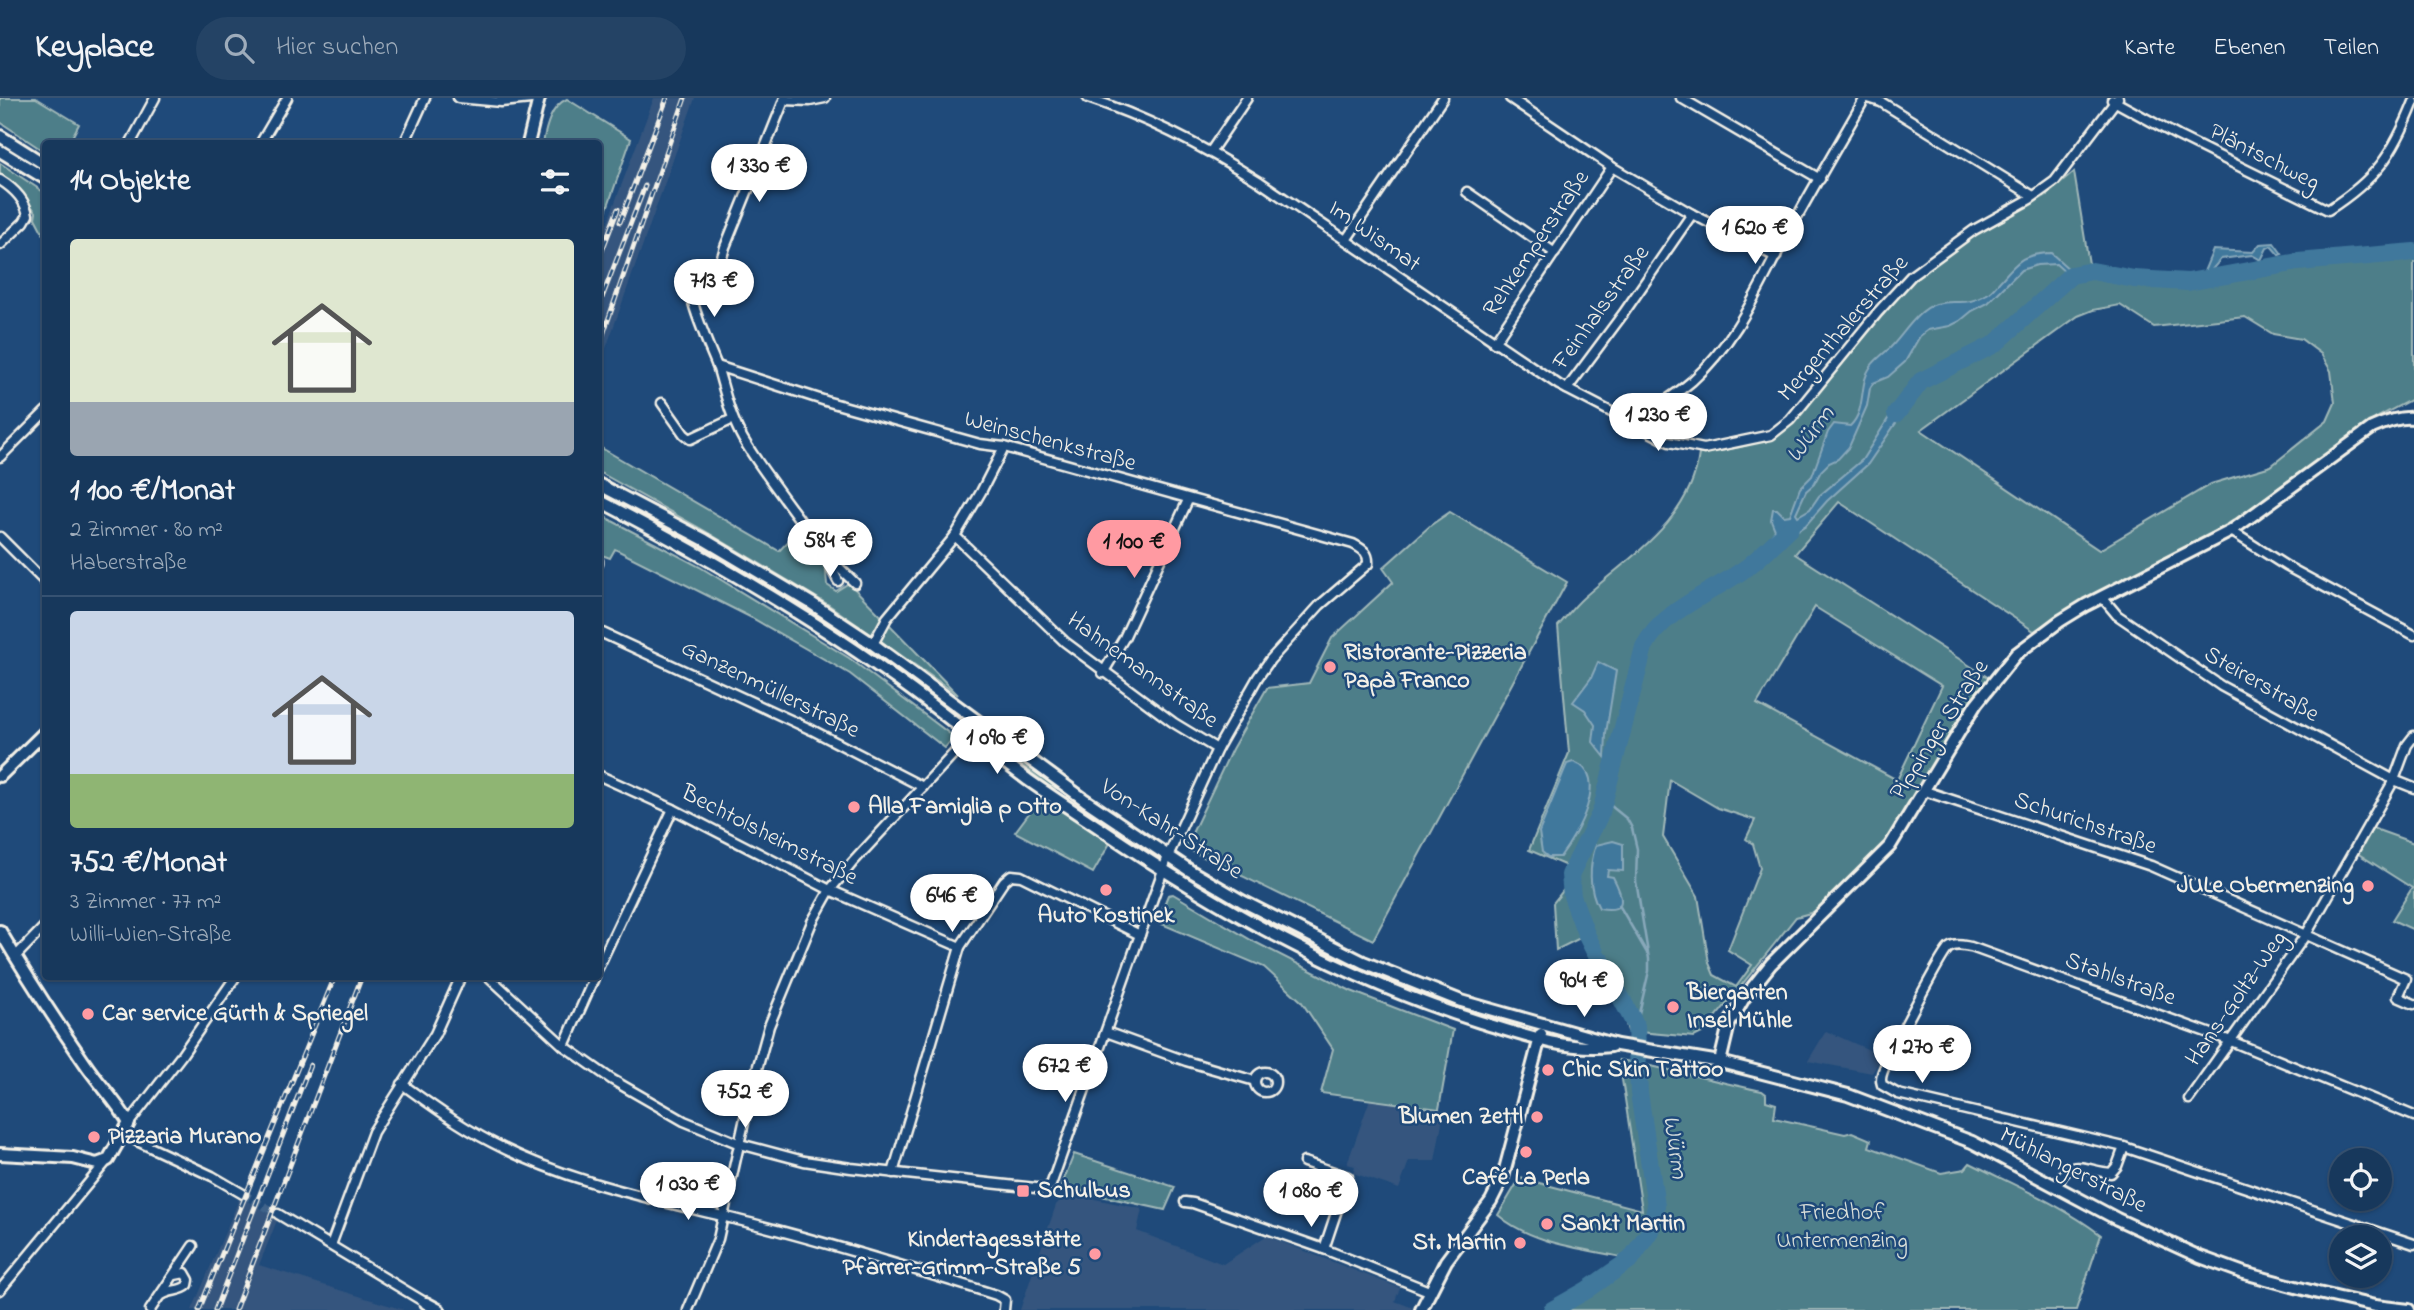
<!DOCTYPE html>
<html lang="de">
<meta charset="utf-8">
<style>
:root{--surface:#17385c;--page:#244365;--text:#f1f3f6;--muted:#9eacbb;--line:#365272;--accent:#ff9aa2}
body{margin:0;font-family:"Indie Flower",sans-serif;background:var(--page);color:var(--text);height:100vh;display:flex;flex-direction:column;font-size:26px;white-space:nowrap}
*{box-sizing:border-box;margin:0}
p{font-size:23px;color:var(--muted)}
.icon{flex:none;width:38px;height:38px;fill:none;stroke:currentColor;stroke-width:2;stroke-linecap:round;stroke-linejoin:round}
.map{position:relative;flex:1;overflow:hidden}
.drawer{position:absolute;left:42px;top:42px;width:560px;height:840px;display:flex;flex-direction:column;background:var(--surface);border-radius:7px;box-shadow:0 2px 5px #0004,0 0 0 2px var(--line)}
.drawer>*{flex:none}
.tools{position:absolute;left:2329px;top:1050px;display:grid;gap:14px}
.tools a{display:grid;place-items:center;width:63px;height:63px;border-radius:50%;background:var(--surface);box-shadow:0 2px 5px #0004,0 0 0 2px var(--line);font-size:35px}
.price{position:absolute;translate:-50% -60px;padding:0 16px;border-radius:24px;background:#fff;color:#222;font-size:23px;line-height:46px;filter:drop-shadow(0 2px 4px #0008)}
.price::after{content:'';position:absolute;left:50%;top:42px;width:21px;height:16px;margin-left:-10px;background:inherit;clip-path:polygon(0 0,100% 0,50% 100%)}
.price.on{background:var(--accent);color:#111}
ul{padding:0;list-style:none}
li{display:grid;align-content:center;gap:14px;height:371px;padding:0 28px}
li+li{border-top:2px solid var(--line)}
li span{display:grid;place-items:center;height:217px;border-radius:7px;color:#555}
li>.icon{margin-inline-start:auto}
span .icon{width:126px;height:126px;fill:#fffc;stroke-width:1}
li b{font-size:30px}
h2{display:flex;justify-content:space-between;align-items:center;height:84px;padding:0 28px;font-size:30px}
header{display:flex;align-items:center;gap:42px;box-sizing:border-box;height:98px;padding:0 35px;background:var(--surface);border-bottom:2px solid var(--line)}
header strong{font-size:33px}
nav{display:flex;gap:38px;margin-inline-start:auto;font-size:24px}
.search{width:490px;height:63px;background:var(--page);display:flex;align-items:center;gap:18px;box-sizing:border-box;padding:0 24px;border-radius:38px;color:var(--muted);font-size:26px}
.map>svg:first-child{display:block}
.built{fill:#34557e}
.green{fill:#4e7e89;stroke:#a1b8b8;stroke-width:2;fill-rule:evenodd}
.water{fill:#40789c;stroke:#88a8ba;stroke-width:2}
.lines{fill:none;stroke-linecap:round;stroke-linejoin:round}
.stream{stroke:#88a8ba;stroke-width:2.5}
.river{stroke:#40789c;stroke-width:18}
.street-tunnel{stroke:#3f638a;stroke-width:8;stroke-dasharray:8 4;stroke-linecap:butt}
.street-casing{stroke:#f4f1e8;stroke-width:13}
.secondary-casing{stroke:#f4f1e8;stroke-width:16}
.street{stroke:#1f4a7a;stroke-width:8}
.secondary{stroke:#1f4a7a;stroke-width:10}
.rail-casing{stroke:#f4f1e8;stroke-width:5}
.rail{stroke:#1f4a7a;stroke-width:2.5;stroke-dasharray:8;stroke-linecap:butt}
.poi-dot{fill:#ff9aa2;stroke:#1f4a7a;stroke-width:2.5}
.labels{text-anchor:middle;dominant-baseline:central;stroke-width:5;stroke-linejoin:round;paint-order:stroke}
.street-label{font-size:24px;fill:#f4f1e8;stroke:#1f4a7a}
.poi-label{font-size:24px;font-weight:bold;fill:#f4f1e8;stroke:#1f4a7a;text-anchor:start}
.park-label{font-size:24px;fill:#dbe0da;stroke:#1f4a7a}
.water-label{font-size:26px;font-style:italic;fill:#d9dfdd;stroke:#1f4a7a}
</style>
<header>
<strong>Keyplace</strong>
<div class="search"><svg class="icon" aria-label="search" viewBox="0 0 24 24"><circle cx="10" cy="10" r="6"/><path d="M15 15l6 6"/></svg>Hier suchen</div>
<nav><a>Karte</a><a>Ebenen</a><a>Teilen</a></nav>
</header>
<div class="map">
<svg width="2414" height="1212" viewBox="0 0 2414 1212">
<rect width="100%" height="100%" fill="#1f4a7a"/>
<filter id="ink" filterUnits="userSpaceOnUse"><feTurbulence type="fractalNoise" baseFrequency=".0143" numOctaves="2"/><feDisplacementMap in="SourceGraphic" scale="14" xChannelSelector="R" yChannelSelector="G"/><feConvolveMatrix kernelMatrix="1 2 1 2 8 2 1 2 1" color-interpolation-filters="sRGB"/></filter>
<g filter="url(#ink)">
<g class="built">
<polygon points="654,0 695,0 599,270 599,147"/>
<polygon points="1826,933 1883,958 1872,975 1808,963"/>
<polygon points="1370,1001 1444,1013 1435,1063 1409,1063 1399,1091 1353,1075 1355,1068 1347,1066"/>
<polygon points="1067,1095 1142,1111 1137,1133 1223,1166 1266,1138 1400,1190 1395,1203 1413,1210 1412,1212 1020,1212 1056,1107"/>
<polygon points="240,1099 278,1120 259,1167 404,1212 192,1212"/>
</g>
<g class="green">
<polygon points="0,0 36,0 79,26 69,45 46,46 45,54 0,24"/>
<path d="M 567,1 L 631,41 L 601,128 L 598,127 L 598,46 L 543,45 C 546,29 551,8 567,1 Z"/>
<polygon points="0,65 45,95 45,139 35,120 36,114 25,100 0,79"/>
<path d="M 2074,74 L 2090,172 L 2130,179 L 2191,184 L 2275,166 L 2414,149 L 2414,300 L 2376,320 L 2234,422 L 2169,460 L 2085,502 L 2034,533 L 1839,404 L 1795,456 L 1989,580 L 1974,601 L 1894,735 L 1860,772 L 1814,814 L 1796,819 L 1704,934 L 1694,939 L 1628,933 L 1618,899 L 1584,838 L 1556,852 L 1553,805 L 1566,789 L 1564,767 L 1529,752 L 1569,655 L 1558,528 C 1566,519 1574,508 1583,500 C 1630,458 1690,424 1699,356 C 1734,352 1764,346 1793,325 L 1917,176 L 1962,145 L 2047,97 ZM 2120,207 L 2154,229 L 2245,219 L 2273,236 L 2301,241 L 2321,256 L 2331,273 L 2335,305 L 2327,323 L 2271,368 L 2211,386 L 2099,452 L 1921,332 L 2078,218 L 2093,212 ZM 1815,509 L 1942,588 L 1897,682 L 1757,606 ZM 1670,682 L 1718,710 L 1755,722 L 1746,741 L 1753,746 L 1760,770 L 1728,852 L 1752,867 L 1736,889 L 1714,877 L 1709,865 L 1698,798 L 1663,739 Z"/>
<polygon points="598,348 779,453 798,433 825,462 827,487 836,493 849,485 958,597 829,507 705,433 599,374"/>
<polygon points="1450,414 1567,484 1373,842 1185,750 1232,651 1267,590 1309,585 1332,540 1393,484 1383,470 1431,427"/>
<polygon points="599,416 700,469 849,560 954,639 945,650 850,576 752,520 615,451 610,460 599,456"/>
<polygon points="667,426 840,529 961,615 959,618 838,532 665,429"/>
<polygon points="967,619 1147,747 1146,750 1062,692 1049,688 965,623"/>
<polygon points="1041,699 1110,745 1093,775 1015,734"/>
<polygon points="2372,730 2414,745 2414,832 2392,822 2412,790 2357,755 2355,751"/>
<path d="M 1191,779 L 1278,828 L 1290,830 L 1520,921 L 1518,928 C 1475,915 1433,902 1391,885 C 1321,856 1255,820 1190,781 Z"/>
<polygon points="1173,796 1251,842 1351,893 1453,932 1439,1011 1321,995 1333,951 1301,903 1264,869 1157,824 1168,797"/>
<path d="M 1619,962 C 1667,970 1714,983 1762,993 L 1766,996 L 1766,1003 L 1776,1006 L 1774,1020 L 1845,1036 L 1852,1034 L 1871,1042 L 1869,1049 L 1941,1075 L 1965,1071 L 1970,1065 C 2014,1087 2062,1107 2101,1137 L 2076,1212 L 1570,1212 L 1559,1206 L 1630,1161 C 1587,1151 1533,1147 1498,1117 L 1520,1080 L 1642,1112 Z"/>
<polygon points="1074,1056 1175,1089 1165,1112 1061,1089"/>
</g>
<g class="water">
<polygon points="2274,145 2282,156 2279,157 2271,148 2267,150 2261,162 2252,157 2221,161 2209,175 2203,176 2213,152 2253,154 2260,146"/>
<path d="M 2051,155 L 2071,173 L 2067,176 L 2056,166 L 2037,167 L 2021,172 L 1988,205 L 1972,213 L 1960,223 L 1950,228 L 1928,232 L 1920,238 L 1905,264 L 1888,279 L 1873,285 L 1870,290 L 1867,308 L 1849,349 L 1838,361 L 1829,365 L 1821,373 L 1814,386 L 1806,393 L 1796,415 L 1798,418 L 1810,411 L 1819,398 L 1862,362 L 1905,294 L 1913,300 L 1868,366 L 1827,403 L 1806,427 L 1792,436 L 1777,450 L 1769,441 L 1775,432 L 1771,422 L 1773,411 L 1777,411 L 1784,418 L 1790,417 L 1800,390 L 1812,378 L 1828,334 L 1834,326 L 1850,328 C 1867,312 1858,286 1871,268 C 1876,261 1883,256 1890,250 C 1903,237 1918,211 1936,206 C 1957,200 1963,210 1987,196 C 1993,193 1997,186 2002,181 C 2019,161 2024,156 2051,155 Z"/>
<polygon points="1598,564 1616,573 1606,635 1605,659 1593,644 1595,627 1585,612 1573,604 1591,580"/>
<path d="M 1573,664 C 1613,676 1575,739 1560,759 L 1548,759 L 1542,754 L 1539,734 L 1564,673 L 1567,666 Z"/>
<path d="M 1613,743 L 1623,746 L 1623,773 L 1608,772 L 1607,778 L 1613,779 C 1622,796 1630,816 1599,810 C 1588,791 1589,767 1596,747 Z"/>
</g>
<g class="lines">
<g class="stream">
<polyline points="1605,703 1627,721 1632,730 1637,751 1636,783 1649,861 1649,873 1636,928"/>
<polyline points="1619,807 1647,855"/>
</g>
<g class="river">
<polyline points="1896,316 1921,283 1995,246 2071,177 2092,173 2134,181 2188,184 2298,164 2414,154"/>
<path d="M 1595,854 L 1586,836 L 1572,798 L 1570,777 L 1601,714 L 1644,549 C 1665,509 1716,494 1750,467 C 1764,456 1777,442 1790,430"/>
<polyline points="1552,1212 1587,1192 1631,1161 1650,1133 1656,1108 1639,995 1636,928 1601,862"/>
</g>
<polyline class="street-tunnel" points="243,1096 278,1116"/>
<g class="street-casing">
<g id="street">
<polyline points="458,0 501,4 541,0"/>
<path d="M 785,0 L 725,149 C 718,177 712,165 692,175 C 685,189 698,221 704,236 C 708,248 714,260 718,271 C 725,295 730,318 743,341 C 772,390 813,432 838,483"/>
<path d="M 1088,0 C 1149,20 1206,50 1260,84 L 1559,287 L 1669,344 L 1704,351 L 1771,337 L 1790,322 L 1878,214 L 1911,178 L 1974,132 L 2030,101 L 2055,83 L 2118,0"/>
<polyline points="1510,0 1612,69 1692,116 1776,159"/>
<polyline points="1681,0 1820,81"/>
<polyline points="1868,0 1881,4 2033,98"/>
<polyline points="784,2 810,3 825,0"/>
<path d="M 2112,2 L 2178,38 L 2328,112 C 2376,81 2393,57 2414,4"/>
<polyline points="130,46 155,0"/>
<polyline points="260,46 287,0"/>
<polyline points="404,46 425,0"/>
<polyline points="1211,53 1247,0"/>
<path d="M 0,82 C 13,90 25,101 28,117 L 24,124 L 0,147"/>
<polyline points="1467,94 1555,155"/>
<polyline points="1346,142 1443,0"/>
<polyline points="1494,245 1612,69"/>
<polyline points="1567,291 1623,216 1692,116"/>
<polyline points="662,305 684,336 690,341 733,321"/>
<path d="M 1630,325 C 1652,312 1673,299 1692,283 C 1731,248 1752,204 1775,159 C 1804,105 1835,53 1865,0"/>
<polyline points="0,359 46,313"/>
<polyline points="2231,433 2286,468 2414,537"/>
<polyline points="955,438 1065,544 1174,625 1217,651"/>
<polyline points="0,439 46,485"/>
<polyline points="830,461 855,485"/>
<polyline points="598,463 598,466"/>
<polyline points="2102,499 2117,517 2221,588 2394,682 2414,690"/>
<polyline points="598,533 812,632 923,689"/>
<polyline points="873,546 887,520 955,438 981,394 1004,349"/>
<polyline points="1103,575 1124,540 1188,402"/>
<polyline points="598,677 673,711 830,792 960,849"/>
<polyline points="1925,693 2151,768 2406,881 2398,899 2414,906"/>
<polyline points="16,858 46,827"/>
<polyline points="598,870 673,711"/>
<path d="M 488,878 L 564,948 L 611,981 L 684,1023 L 740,1046 L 804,1063 L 851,1070 L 1045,1091 L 1051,1087 L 1063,1053 L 1168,758 L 1217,651 L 1258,579 L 1270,562 L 1320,507 L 1368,466 C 1369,454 1362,451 1353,446 L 1004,349 L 980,346 L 829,304 L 717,268"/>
<polyline points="1106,934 1186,963 1255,983"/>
<polyline points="564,948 595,878"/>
<circle cx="1265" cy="984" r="10"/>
<path d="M 402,986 C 431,1007 460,1028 491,1044 C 570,1086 664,1103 750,1125 C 833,1146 914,1171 996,1197 L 1005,1202 L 1004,1212"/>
<polyline points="2189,1001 2307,835 2394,682 2407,647 2414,638"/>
<path d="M 2414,1018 L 2231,943 L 1971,849 C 1964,848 1956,845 1949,850 C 1942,855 1885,964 1882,976 C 1880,982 1881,982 1882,987 L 1898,996 L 2124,1049 L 2414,1146"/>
<polyline points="129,1025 181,958 236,878"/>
<polyline points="122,1036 212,1078 243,1096"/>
<polyline points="1304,1064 1348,1079 1324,1151"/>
<polyline points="893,1075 960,849 1004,783 1011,777 1021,778 1140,837"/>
<path d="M 2057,1089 C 2068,1057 2085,1073 2111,1075 L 2117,1068 L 2124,1049"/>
<polyline points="1185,1104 1193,1105 1324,1151 1429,1193"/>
<polyline points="278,1116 426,1205"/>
<polyline points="331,1147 373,1034 435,936 461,878"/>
<polyline points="0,1192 106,1064"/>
<path d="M 162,1197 C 170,1191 181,1194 188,1187 L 189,1182 L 185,1175 L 175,1177"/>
<polyline points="150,1212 193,1148"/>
<polyline points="688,1212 718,1141 751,993 769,928 812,824 830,792 853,764 971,637"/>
</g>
</g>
<g class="secondary-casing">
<g id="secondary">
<polyline points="0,38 46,67"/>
<polyline points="528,46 539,0"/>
<polyline points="0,53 46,81"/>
<polyline points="598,386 705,442 811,505 873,546 1085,702 1189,772 1242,803 1363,864 1461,903 1617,947 1720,964 1848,997 1972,1044 2117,1121 2200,1159 2244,1175 2318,1195 2375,1208 2409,1212"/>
<path d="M 598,402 C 698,454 797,510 889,576 C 937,609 981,647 1028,682 C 1052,699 1077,715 1101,731 C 1219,811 1343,881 1480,924 C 1522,937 1565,953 1611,948"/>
<polyline points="0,678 46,633"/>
<path d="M 0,833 C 26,877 55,922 84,964 C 98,985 116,1003 129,1025 L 108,1062 L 97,1066 L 73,1060 L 0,1056"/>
<path d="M 1720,964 L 1729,926 L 1744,900 L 1771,866 L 1890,748 L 1976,606 L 2016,556 L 2060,523 L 2086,507 L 2231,433 L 2372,330 C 2385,324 2400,318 2414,320"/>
<polyline points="426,1205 439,1212"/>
<polyline points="1421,1212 1446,1163 1491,1103 1503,1079 1541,936"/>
</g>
</g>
<use href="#street" class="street"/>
<use href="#secondary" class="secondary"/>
<g class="rail-casing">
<g id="rail">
<polyline points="620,124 667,0"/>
<polyline points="598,163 618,111"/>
<polyline points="598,210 645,88"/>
<polyline points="598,251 685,0"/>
<polyline points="199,1212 335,878"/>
<polyline points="215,1212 310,967"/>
<polyline points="235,1212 362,878"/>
</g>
</g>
<use href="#rail" class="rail"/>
</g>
</g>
<g class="poi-dot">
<circle cx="1330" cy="569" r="7"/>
<circle cx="854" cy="709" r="7"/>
<circle cx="2368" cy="788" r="7"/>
<circle cx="1106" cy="792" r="7"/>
<circle cx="1673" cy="909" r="7"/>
<circle cx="88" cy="916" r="7"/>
<circle cx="1548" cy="972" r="7"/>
<circle cx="1537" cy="1019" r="7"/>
<circle cx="94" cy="1039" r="7"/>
<circle cx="1526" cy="1054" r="7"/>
<rect x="1016" y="1086" width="14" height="14" rx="3.5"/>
<circle cx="1547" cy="1126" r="7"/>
<circle cx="1520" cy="1145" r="7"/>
<circle cx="1095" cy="1156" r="7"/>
</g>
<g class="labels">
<g class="street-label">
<text transform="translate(2264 60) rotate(27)">Pläntschweg</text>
<text transform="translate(1374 139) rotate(35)">Im Wismat</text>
<text transform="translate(1537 146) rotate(-56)">Rehkemperstraße</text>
<text transform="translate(1602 210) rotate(-54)">Feinhalsstraße</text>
<text transform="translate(1844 231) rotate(-49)">Mergenthalerstraße</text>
<text transform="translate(1050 344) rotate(15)">Weinschenkstraße</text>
<text transform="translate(1142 573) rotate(36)">Hahnemannstraße</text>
<text transform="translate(2261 587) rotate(30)">Steirerstraße</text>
<text transform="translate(770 592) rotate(26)">Ganzenmüllerstraße</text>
<text transform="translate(1940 632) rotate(-57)">Pippinger Straße</text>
<text transform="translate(2085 726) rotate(19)">Schurichstraße</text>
<text transform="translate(1171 732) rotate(33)">Von-Kahr-Straße</text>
<text transform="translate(769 738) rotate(27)">Bechtolsheimstraße</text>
<text transform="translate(2120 882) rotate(20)">Stahlstraße</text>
<text transform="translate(2237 901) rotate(-55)">Hans-Goltz-Weg</text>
<text transform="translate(2073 1073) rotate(27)">Mühlangerstraße</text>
</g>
<g class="poi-label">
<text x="1344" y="555">Ristorante-Pizzeria<tspan x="1344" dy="28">Papà Franco</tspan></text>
<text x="868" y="709">Alla Famiglia p Otto</text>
<text x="2354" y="788" text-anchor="end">JULe Obermenzing</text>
<text x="1106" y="818" text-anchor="middle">Auto Kostinek</text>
<text x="1687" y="895">Biergarten<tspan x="1687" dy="28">Insel Mühle</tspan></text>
<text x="102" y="916">Car service Gürth &amp; Spriegel</text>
<text x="1562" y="972">Chic Skin Tattoo</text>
<text x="1523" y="1019" text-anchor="end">Blumen Zettl</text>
<text x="108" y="1039">Pizzaria Murano</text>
<text x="1526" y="1080" text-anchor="middle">Café La Perla</text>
<text x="1037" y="1093">Schulbus</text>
<text x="1561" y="1126">Sankt Martin</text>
<text x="1081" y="1142" text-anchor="end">Kindertagesstätte<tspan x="1081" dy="28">Pfarrer-Grimm-Straße 5</tspan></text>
<text x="1506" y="1145" text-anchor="end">St. Martin</text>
</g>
<g class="park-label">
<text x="1842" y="1115">Friedhof<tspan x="1842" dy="28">Untermenzing</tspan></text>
</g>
<g class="water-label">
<text transform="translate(1811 337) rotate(-53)">Würm</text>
<text transform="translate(1674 1049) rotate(82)">Würm</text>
</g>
</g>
</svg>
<div class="tools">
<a><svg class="icon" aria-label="locate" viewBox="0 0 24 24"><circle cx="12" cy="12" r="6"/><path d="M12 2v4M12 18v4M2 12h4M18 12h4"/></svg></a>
<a><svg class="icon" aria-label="layers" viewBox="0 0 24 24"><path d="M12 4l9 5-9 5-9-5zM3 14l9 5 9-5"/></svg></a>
</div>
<b class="price" style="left:759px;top:106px">1 330 €</b>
<b class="price" style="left:1755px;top:168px">1 620 €</b>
<b class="price" style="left:714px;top:221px">713 €</b>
<b class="price" style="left:1658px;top:355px">1 230 €</b>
<b class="price" style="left:830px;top:481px">584 €</b>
<b class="price on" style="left:1134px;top:482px">1 100 €</b>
<b class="price" style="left:997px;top:678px">1 090 €</b>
<b class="price" style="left:952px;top:836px">646 €</b>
<b class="price" style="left:1584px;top:921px">904 €</b>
<b class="price" style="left:1922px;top:987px">1 270 €</b>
<b class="price" style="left:1065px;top:1006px">672 €</b>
<b class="price" style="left:745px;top:1032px">752 €</b>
<b class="price" style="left:688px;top:1124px">1 030 €</b>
<b class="price" style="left:1311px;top:1131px">1 080 €</b>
<section class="drawer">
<h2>14 Objekte<svg class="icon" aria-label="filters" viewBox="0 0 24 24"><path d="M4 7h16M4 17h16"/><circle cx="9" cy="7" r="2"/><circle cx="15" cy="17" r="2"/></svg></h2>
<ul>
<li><span style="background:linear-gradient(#dfe7d0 75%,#9aa5b1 0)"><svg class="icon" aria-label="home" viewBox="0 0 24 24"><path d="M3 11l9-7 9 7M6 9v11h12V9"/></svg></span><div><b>1 100 €/Monat</b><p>2 Zimmer · 80 m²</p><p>Haberstraße</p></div></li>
<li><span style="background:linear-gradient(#c9d6e8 75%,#8fb573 0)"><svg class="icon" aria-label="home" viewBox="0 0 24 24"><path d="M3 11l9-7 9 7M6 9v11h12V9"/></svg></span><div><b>752 €/Monat</b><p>3 Zimmer · 77 m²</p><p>Willi-Wien-Straße</p></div></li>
</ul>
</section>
</div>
